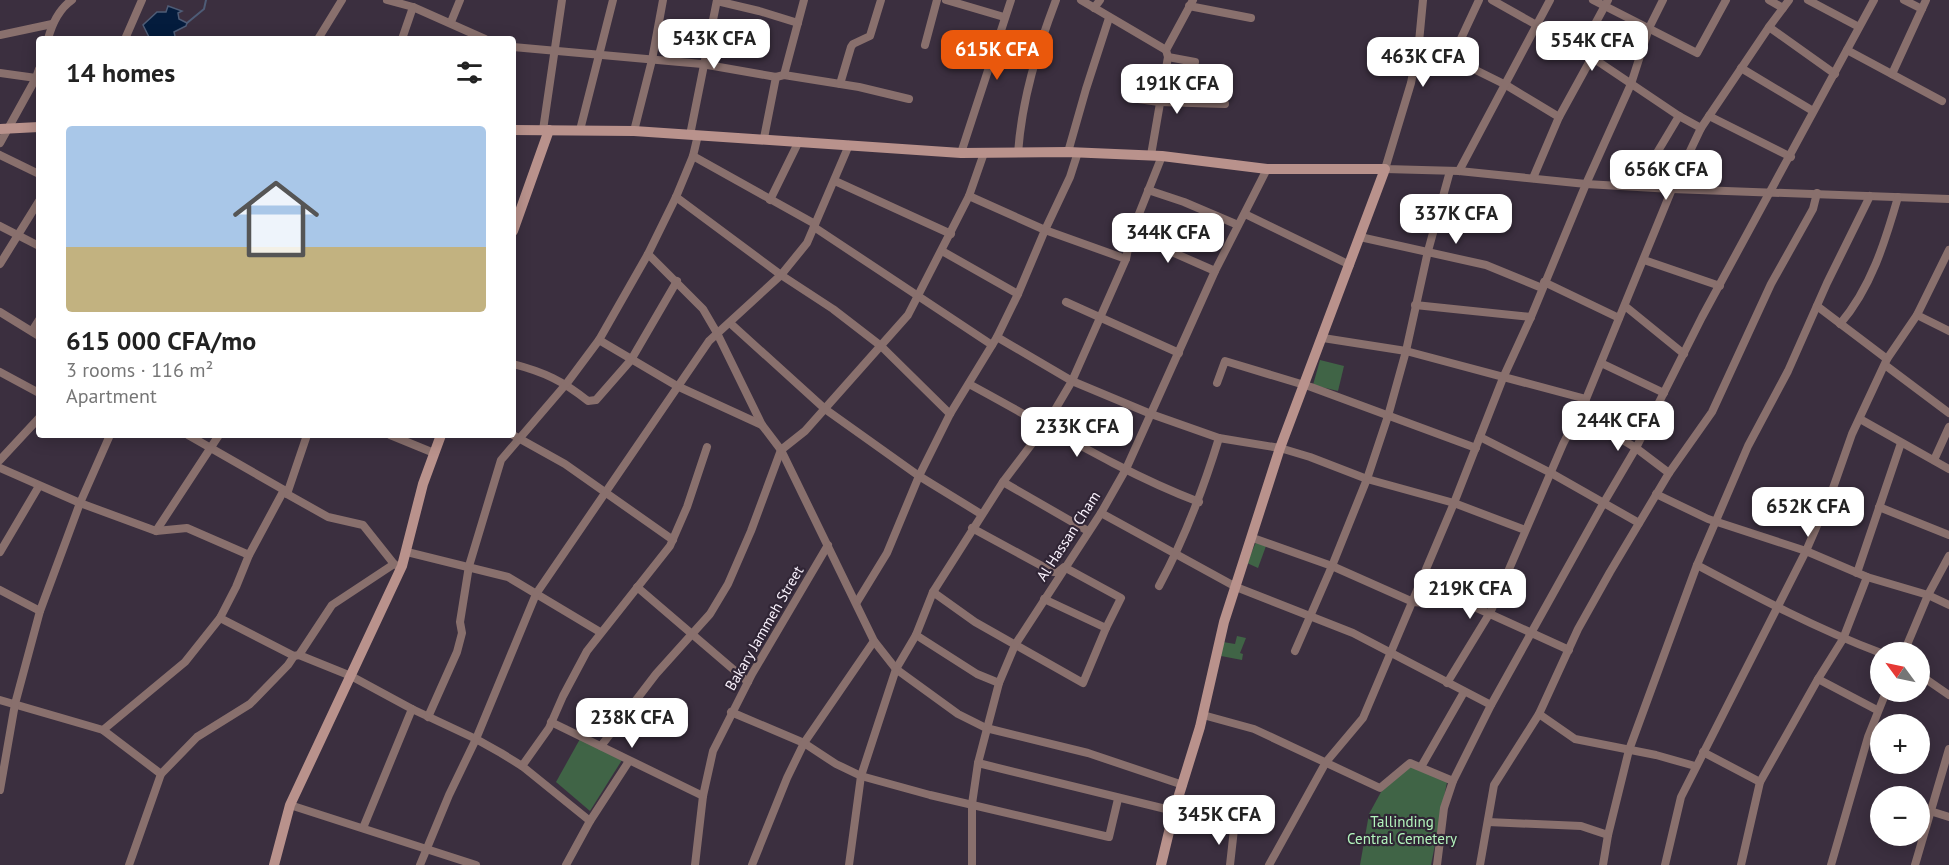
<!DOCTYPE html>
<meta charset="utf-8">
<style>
:root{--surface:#fff;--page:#f6f6f6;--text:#222;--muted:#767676;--accent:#ea580c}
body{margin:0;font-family:"PT Sans",sans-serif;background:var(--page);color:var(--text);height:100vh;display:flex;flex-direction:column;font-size:22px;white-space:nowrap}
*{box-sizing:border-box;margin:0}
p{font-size:20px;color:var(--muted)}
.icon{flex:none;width:33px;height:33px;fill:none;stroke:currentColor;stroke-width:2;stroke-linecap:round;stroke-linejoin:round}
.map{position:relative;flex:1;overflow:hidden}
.drawer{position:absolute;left:36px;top:36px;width:480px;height:402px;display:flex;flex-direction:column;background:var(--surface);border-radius:6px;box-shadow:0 3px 15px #0003}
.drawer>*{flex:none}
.needle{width:39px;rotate:303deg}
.tools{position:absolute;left:1870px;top:642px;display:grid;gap:12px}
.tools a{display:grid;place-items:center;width:60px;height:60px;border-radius:50%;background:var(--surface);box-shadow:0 3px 15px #0003;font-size:30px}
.price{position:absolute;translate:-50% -51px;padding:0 14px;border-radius:12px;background:#fff;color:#222;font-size:20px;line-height:39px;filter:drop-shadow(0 2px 3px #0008)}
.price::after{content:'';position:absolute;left:50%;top:36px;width:18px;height:14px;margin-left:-9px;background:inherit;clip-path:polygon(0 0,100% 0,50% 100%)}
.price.current{background:var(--accent);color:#fff}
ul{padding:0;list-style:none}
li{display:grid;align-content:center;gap:12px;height:318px;padding:0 30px}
li span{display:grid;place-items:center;height:186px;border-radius:6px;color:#555}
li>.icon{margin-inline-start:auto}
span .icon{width:108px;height:108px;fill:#fffc;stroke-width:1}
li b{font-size:26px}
h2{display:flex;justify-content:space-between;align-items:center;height:72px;padding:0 30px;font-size:26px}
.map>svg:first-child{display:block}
.green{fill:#406446}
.water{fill:#041c3d;stroke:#4e5c76;stroke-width:1.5}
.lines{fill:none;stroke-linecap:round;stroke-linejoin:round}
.stream{stroke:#4e5c76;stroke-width:2}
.street{stroke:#89706d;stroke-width:8}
.secondary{stroke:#b9928c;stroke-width:10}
.labels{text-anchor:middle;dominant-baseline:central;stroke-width:4.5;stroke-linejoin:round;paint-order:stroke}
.street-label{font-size:15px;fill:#f9f1fc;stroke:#302535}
.park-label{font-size:15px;fill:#b3f5bd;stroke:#302535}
</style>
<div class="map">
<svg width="1949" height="865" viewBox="0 0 1949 865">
<rect width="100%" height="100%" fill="#3b2f3f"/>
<g class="green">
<polygon points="1320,360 1344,366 1338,391 1313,385"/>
<polygon points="1256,542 1266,546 1258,568 1247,563"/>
<polygon points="1237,636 1246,638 1240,653 1243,654 1242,660 1221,656 1223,642 1235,644"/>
<polygon points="580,739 622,760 590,811 556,782"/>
<polygon points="1410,766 1447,782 1431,865 1360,865 1369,814 1381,792"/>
</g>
<polygon class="water" points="168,6 182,11 178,13 179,19 187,23 186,26 174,32 175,36 173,39 150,39 143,25 157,12 166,12"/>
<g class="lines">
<polyline class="stream" points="187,23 204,9 206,0"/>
<g class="street">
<polyline points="387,0 413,7 485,39"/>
<polyline points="946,0 1004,17"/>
<polyline points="1081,0 1166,50"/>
<polyline points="1423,0 1419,42 1411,83 1385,169 1459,171 1586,184 1672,189 1949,199"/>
<polyline points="1492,0 1581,50 1679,116 1701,128"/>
<polyline points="1593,0 1697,53 1726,0"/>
<polyline points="1769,0 1783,8"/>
<polyline points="1808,0 1859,27"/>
<polyline points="1904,0 1922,9"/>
<polyline points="717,1 759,11 798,23"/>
<polyline points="1189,6 1251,18"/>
<polyline points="1094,8 1100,0"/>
<polyline points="451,22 460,0"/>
<polyline points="1769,27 1835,74"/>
<polyline points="0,35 52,24"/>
<path d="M 48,39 C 52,24 59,9 72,0"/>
<polyline points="125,39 142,0"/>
<polyline points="318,39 342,0"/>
<polyline points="402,39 413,7"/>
<polyline points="1419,42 1506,85 1559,117"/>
<polyline points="925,45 937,0"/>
<polyline points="513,47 702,64 776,77 784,75 859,87 909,99"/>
<polyline points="1581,50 1608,0"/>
<polyline points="1847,50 1942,101"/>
<polyline points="1168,57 1195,62"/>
<polyline points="1452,58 1479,0"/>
<polyline points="1741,68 1813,111"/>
<polyline points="0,73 36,78"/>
<polyline points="1892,74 1926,0"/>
<polyline points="784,75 804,0"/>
<polyline points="840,84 851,47 853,44 870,36 881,0"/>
<polyline points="1131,98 1159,102 1225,104"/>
<polyline points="1709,116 1791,157"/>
<polyline points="543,130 562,0"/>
<polyline points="580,130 613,0"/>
<polyline points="634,131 652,60 663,0"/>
<polyline points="690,135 717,0"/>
<polyline points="764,138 776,77"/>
<polyline points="0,143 36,78 39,69"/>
<polyline points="1068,152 1086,89 1109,18"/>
<polyline points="961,153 1011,0"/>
<path d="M 1018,153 C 1022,99 1037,50 1056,0"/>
<polyline points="0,155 39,174"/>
<polyline points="1151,155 1168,57 1166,50 1193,0"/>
<polyline points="693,156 815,224"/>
<polyline points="1459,171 1550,0"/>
<polyline points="1533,178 1559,117 1592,57"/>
<polyline points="835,181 951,234"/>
<polyline points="1637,186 1679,116"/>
<polyline points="1148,190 1184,202 1238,225"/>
<polyline points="969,196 1045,230 1126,259"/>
<polyline points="676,197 781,275 833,309 881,346 950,414"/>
<polyline points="770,200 799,141"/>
<polyline points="1245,214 1350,265"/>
<polyline points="0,226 39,246"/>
<polyline points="814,227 992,345"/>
<polyline points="1131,234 1215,271"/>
<polyline points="1360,237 1486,265 1542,288"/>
<polyline points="942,251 1018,294"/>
<polyline points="648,254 703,309 717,333 762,425 781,450 874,641 896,669 958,714 986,728 1088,753 1183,785"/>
<polyline points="1644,260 1720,286"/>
<polyline points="0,264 39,201"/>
<polyline points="1544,282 1619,318"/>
<polyline points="1066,302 1179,353"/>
<polyline points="1415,305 1531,317"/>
<polyline points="1625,306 1684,354"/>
<polyline points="1817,306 1887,359"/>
<polyline points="0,312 39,336"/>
<polyline points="1917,315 1949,331"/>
<polyline points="730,323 825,409 919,476 981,514"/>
<path d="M 1840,324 C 1871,288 1885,242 1898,197"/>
<polyline points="32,331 39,320"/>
<polyline points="997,337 1072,381 1151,414 1219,438 1280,448 1310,457 1367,479 1454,503 1525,530"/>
<polyline points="1323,338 1406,351 1586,399"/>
<polyline points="599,340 677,386 762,425"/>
<polyline points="1601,363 1664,393"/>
<path d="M 513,364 C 544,372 563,381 588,401 L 596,400 L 631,360 L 677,281"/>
<polyline points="1885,365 1949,413"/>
<polyline points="0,372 39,393"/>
<polyline points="1217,383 1225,361 1311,387 1476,448"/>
<path d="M 969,384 C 1044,424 1118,471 1199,502"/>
<polyline points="1579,413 1636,448 1669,473"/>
<polyline points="1860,419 1949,469"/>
<polyline points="188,435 284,490 287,494 328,517 363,525 394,564 398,566"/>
<polyline points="390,435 434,453"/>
<polyline points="513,435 565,464 673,540"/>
<polyline points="1480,437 1551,473 1639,523"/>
<polyline points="0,460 39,418"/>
<polyline points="1934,460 1949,427"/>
<polyline points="0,468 80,503 156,531 187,528 249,555"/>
<polyline points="1003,482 1088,531"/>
<polyline points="287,494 307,435"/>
<polyline points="1656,494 1708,519 1806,551 1867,577 1928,595 1949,605"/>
<polyline points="1879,507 1949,535"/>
<polyline points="1101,513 1236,587 1353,633 1491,705"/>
<polyline points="156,531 219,435"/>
<polyline points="1253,538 1332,566 1413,602 1425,603 1440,594 1457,599 1569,650"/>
<polyline points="0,552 39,486"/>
<polyline points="407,552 508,577 600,632"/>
<path d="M 1697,565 C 1757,597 1817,629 1881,653"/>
<polyline points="1857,573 1901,443"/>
<path d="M 1159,586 C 1185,538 1203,490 1219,438"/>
<polyline points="637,587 748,682"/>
<polyline points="0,590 40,611"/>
<polyline points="933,592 975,622 1083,683 1106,628 1121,598 1064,567 1058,572 1053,572 972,528"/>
<polyline points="1044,599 1106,628"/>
<polyline points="857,602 887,553 919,476 950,414 997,337 1018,294 1045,230 1070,177 1078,152"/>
<polyline points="220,618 294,656"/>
<polyline points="916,635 977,674 999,683"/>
<polyline points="1295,651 1332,566 1367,479 1388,416 1406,351 1428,251 1450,171"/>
<polyline points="1904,652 1928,595 1949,556"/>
<polyline points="299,655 351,676 412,709 476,739 501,753 522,766 590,821"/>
<polyline points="1920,675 1949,695"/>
<polyline points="1818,679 1877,710"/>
<polyline points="1447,683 1491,611 1563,444 1586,399 1672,189 1701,128 1769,27 1789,0"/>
<polyline points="0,700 103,730 161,774"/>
<polyline points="731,712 804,743 836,764 861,776 930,795 1109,837 1118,799"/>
<polyline points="1539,714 1575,739 1656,755 1695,766"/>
<polyline points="1203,715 1254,729 1380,788 1410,763 1453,781"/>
<polyline points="428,717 457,652 462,633 460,622 469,566 501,460 567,383 599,340 648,254 676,197 693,156 698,135"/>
<polyline points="551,722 703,796"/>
<polyline points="103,730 185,662 220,618 236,587 249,555 284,490"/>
<polyline points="601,746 656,674 710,614 728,584 751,531 781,450 805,431 908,315 969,196 984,153"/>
<polyline points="1703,752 1760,782"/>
<polyline points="978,763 1174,811"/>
<polyline points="522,766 549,728 563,696 587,651 670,546 687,507 707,447"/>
<polyline points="1421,767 1464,692"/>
<polyline points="0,790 15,704 40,611 80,503 110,435"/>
<polyline points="290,805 476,865"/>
<polyline points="1930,811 1949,817"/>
<polyline points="1488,822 1581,826 1608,835"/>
<polyline points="363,828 412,709"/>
<polyline points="129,865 161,774 197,737 250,704 288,665 294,656 299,655 332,605 394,564"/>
<polyline points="420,865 449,795 476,739 536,594 709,341 781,275 807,243 849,145"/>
<polyline points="566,865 590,821 629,761"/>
<polyline points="695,865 703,796 713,751 752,674 828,545"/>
<polyline points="752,865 787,778 804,743 874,641"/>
<polyline points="849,865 861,776 896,669 916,635 933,592 1003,482 1046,425 1072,381 1126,259 1131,234 1162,156"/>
<polyline points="972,865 972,804 978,763 999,683 1015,645 1101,513 1126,469 1215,271 1267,169"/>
<polyline points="1230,865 1234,829"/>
<polyline points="1269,865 1326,762 1363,718 1454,503 1503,378 1531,317 1586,184 1631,84 1649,28 1663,0"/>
<polyline points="1437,865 1444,808 1453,781 1491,705 1603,504 1636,448 1702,317 1874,0"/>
<polyline points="1480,865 1494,785 1539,714 1578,629 1610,572 1669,473 1712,412 1771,284 1813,209 1817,193"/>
<polyline points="1603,865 1608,835 1629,750 1697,565 1748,446 1788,371 1827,283 1870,196"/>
<polyline points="1665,865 1681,797 1806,551 1832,491 1852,434 1887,359 1917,315 1949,250"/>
<polyline points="1741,865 1760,782 1818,679 1843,639 1867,577"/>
<polyline points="1831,865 1868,737 1886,692"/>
<polyline points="1915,865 1949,749"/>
</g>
<g class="secondary">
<polyline points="0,129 39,127"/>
<polyline points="513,130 634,131 961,153 1068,152 1162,156 1267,169 1385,169 1280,448 1224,622 1200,727 1174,811 1161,865"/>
<polyline points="513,231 549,130"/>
<polyline points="274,865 290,805 402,566 423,484 441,435"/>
</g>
</g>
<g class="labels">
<g class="street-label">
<text transform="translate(1068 536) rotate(-57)">Al Hassan Cham</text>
<text transform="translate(764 628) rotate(-60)">Bakary Jammeh Street</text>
</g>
<g class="park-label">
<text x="1402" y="821">Tallinding<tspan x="1402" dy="17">Central Cemetery</tspan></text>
</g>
</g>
</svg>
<div class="tools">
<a><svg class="needle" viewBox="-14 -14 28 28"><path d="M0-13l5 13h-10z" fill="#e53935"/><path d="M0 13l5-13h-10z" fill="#767676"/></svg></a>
<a>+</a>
<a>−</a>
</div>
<b class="price" style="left:714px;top:70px">543K CFA</b>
<b class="price" style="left:1592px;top:72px">554K CFA</b>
<b class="price current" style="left:997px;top:81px">615K CFA</b>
<b class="price" style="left:1423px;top:88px">463K CFA</b>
<b class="price" style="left:1177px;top:115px">191K CFA</b>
<b class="price" style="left:1666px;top:201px">656K CFA</b>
<b class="price" style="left:1456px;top:245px">337K CFA</b>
<b class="price" style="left:1168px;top:264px">344K CFA</b>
<b class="price" style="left:1618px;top:452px">244K CFA</b>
<b class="price" style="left:1077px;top:458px">233K CFA</b>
<b class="price" style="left:1808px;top:538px">652K CFA</b>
<b class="price" style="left:1470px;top:620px">219K CFA</b>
<b class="price" style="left:632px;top:749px">238K CFA</b>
<b class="price" style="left:1219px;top:846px">345K CFA</b>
<section class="drawer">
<h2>14 homes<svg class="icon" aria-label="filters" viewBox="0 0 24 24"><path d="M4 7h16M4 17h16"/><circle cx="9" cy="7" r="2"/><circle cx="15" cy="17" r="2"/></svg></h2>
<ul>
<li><span style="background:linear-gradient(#a9c7e8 65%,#c2b280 0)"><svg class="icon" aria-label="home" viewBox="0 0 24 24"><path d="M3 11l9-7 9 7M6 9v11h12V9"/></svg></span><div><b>615 000 CFA/mo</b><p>3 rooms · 116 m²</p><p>Apartment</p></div></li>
</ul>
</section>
</div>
